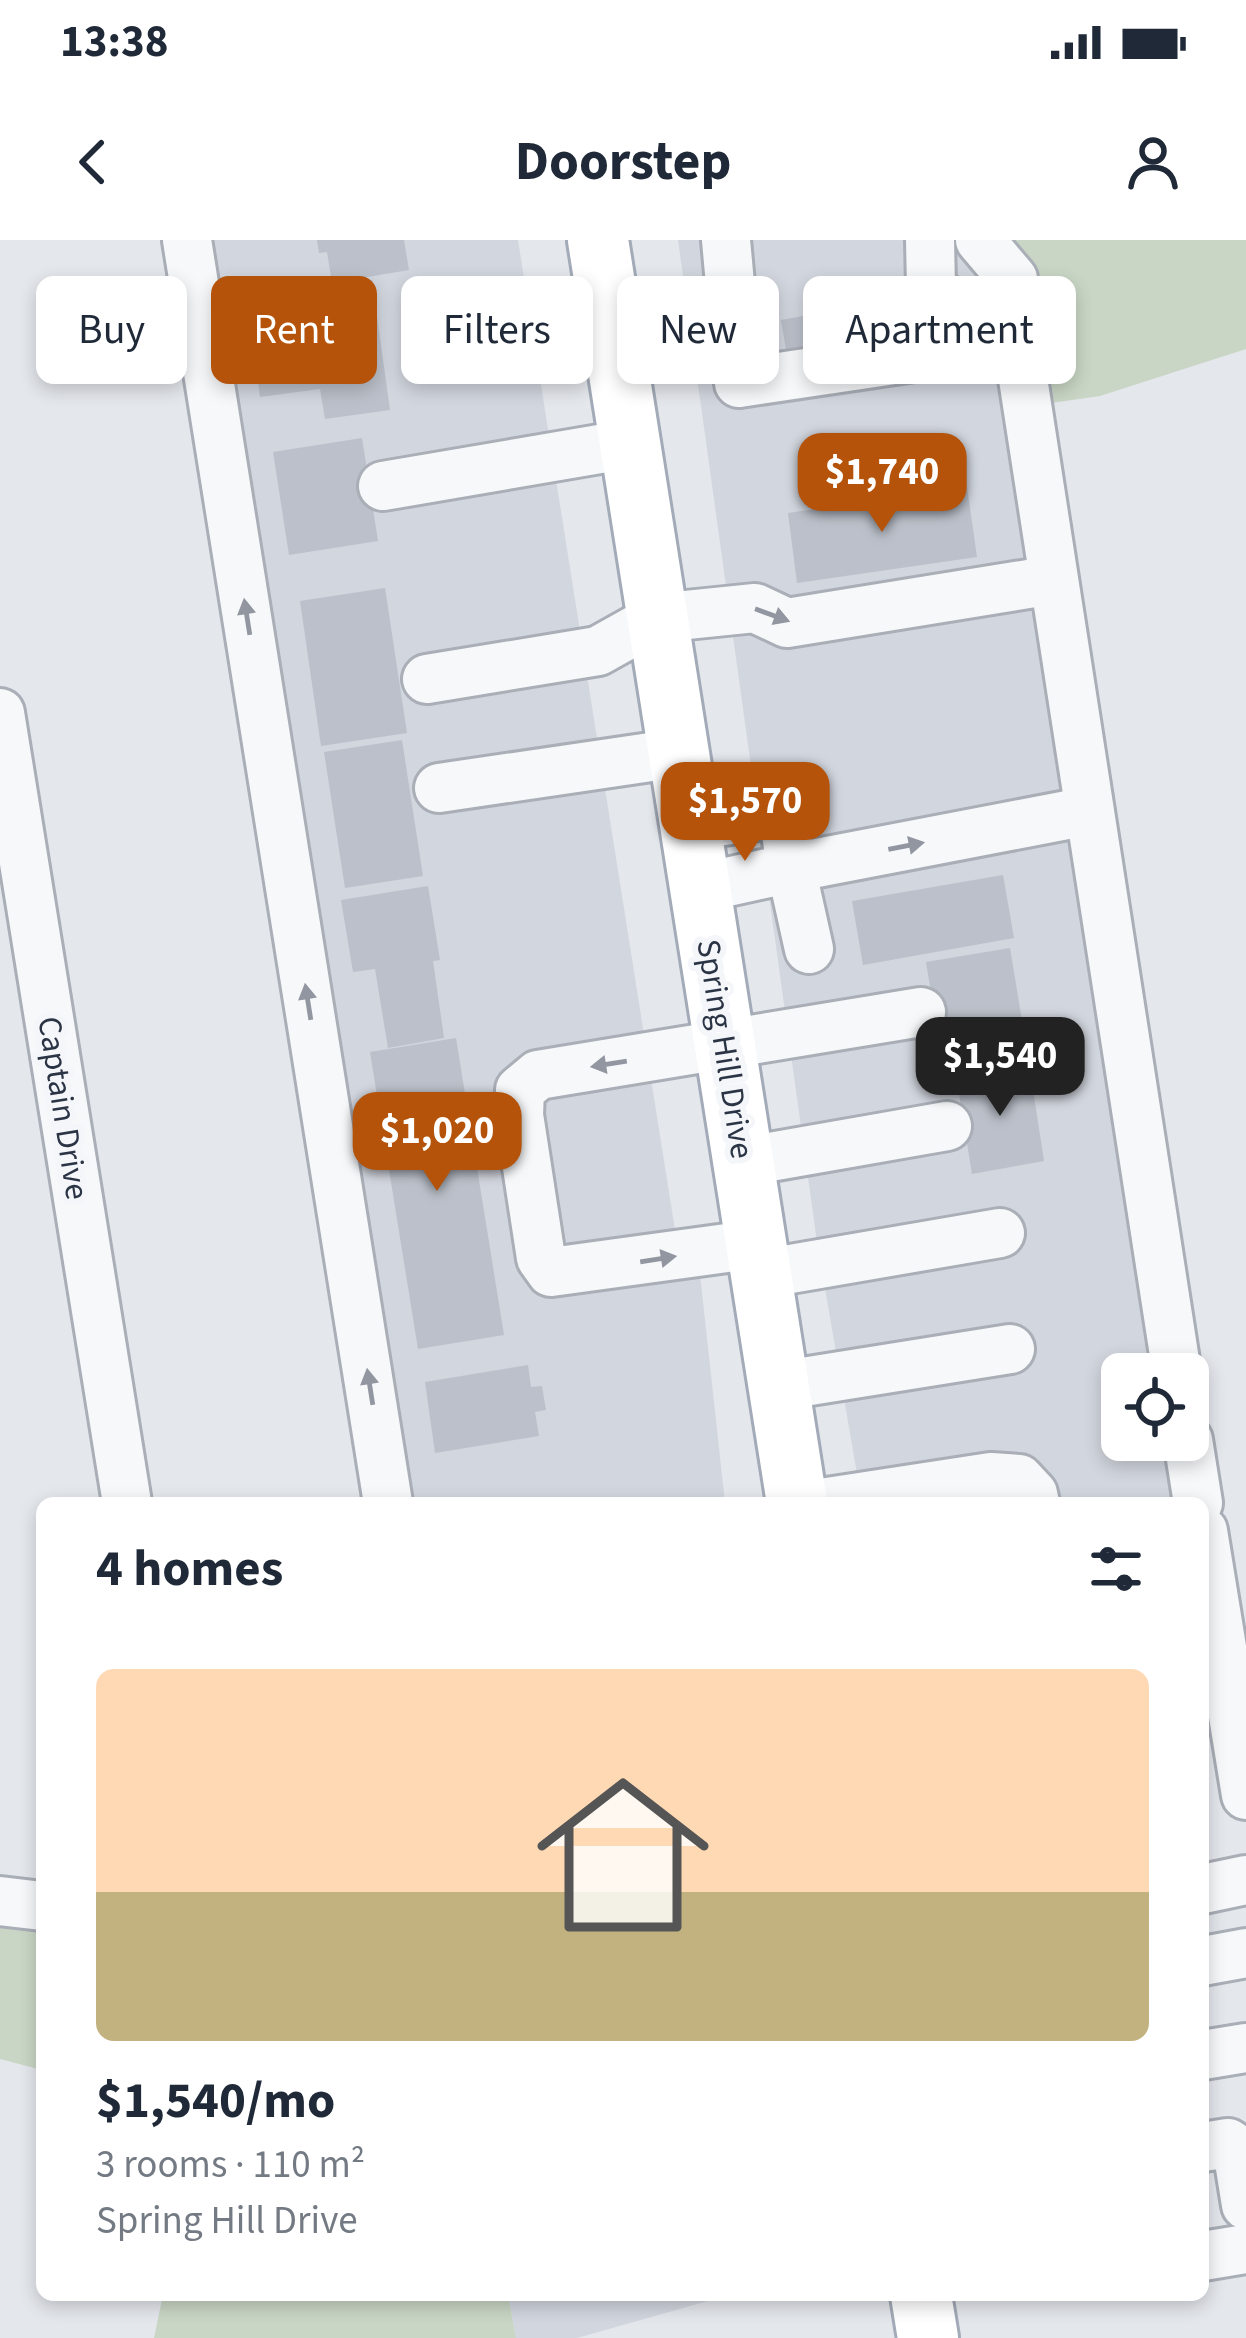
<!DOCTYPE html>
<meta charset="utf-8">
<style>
:root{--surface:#fff;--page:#f6f6f7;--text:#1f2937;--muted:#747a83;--accent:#b45309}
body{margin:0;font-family:"Source Sans 3",sans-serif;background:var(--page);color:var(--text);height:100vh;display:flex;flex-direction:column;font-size:45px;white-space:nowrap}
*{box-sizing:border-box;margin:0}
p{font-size:39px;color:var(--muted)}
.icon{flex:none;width:66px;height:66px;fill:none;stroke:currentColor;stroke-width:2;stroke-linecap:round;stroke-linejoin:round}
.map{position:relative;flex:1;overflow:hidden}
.sheet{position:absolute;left:36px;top:1257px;width:1173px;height:804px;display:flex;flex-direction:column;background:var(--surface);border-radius:18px;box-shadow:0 6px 18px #0003}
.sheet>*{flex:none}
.hud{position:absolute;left:36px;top:36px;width:1176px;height:108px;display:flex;gap:24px}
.tools{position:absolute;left:1101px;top:1113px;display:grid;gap:24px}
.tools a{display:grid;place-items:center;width:108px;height:108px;border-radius:18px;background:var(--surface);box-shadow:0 6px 18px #0003;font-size:60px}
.price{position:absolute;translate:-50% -102px;padding:0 27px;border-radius:24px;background:var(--accent);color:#fff;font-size:39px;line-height:78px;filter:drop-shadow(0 3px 6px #0008)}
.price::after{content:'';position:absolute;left:50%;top:72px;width:36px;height:27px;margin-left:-18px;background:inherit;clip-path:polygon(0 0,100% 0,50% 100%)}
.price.active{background:#222;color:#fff}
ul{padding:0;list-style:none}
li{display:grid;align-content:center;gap:24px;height:636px;padding:0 60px}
li span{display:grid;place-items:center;height:372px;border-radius:18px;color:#555}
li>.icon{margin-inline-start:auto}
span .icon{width:216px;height:216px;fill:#fffc;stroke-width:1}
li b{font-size:51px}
h2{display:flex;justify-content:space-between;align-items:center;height:144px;padding:0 60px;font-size:51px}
.tag{padding:0 42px;border-radius:18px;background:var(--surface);box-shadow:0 6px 18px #0003;font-size:42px;line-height:108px}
.tag.active{background:var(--accent);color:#fff}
.status{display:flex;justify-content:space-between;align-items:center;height:84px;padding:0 60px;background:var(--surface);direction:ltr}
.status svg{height:33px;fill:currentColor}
header{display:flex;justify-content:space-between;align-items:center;height:156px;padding:0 60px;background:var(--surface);font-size:54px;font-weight:700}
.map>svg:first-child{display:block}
.built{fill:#d2d6de}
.green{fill:#c9d6c5}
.building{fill:#bbc0ca}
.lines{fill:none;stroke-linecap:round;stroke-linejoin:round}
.minor-casing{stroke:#a9aeb7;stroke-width:54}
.major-casing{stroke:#a3abb8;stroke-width:66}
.minor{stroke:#f7f8fa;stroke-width:48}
.major{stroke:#fff;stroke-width:60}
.oneway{fill:#9196a0}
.labels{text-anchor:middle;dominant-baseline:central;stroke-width:12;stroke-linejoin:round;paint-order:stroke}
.street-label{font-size:33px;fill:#2b3445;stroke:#f4f6f9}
</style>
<div class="status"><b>13:38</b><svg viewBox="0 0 49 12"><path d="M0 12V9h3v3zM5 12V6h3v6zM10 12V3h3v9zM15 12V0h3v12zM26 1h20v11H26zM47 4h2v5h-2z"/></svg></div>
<header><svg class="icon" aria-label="back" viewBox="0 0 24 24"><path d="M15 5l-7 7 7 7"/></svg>Doorstep<svg class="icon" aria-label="person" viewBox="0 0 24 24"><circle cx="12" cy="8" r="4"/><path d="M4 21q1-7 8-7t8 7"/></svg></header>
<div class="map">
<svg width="1246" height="2098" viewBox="0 0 1246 2098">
<rect width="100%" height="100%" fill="#e4e7ec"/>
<g class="built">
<polygon points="162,0 518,0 681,1028 699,1025 725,1263 374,1263"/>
<polygon points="678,0 973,0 1160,1134 1122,1134 1122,1200 1171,1200 1182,1263 862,1263 817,1002"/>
<polygon points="508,2055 729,2055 577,2098 516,2098"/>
</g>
<g class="green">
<polygon points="973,0 1246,0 1246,109 1100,156 1001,170"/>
<polygon points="42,1663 42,1830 0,1819 0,1676"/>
<polygon points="163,2055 508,2055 516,2098 154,2098"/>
</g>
<g class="building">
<polygon points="317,0 404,0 409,30 332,43 327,12 319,13"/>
<polygon points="372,40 390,170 325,179 320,149 260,157 248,68 260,67 258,56"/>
<polygon points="885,61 893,103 788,122 781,80"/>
<polygon points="362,198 378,301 289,315 273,212"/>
<polygon points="967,247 977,317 797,343 788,273"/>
<polygon points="385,348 407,493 321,506 300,361"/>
<polygon points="402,500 423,636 345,648 324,512"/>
<polygon points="1003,635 1014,698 863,725 852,661"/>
<polygon points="428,646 440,720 433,721 444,798 388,808 375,729 353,732 341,660"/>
<polygon points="1010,708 1026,805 942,819 926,722"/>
<polygon points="456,798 504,1095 418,1109 370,812"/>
<polygon points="1029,824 1044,921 972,934 956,836"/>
<polygon points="528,1125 531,1147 542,1146 546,1170 535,1172 539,1196 435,1213 425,1142"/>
</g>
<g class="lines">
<g class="minor-casing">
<g id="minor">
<polyline points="187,0 388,1263"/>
<path d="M 726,0 L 739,143 L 941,113 L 953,103 C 953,78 952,62 931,47 L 930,0"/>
<polyline points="980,0 1013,39 1013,74 1177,1134"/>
<polyline points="383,246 629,204"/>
<polyline points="427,439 598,411 657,378 755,368 787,383 1053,340"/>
<polyline points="0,473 127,1263"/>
<polyline points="439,548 678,513"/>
<polyline points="690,586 783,572 791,628 700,648"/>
<polyline points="809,709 791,628 1088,571"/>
<polyline points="742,922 947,886"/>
<polyline points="756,1004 551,1032 541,1018 519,875 520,850 538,835 921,772"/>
<polyline points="761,1034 1000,993"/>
<polyline points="778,1146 1010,1109"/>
<polyline points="1188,1200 1198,1263"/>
<polyline points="821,1263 991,1237 1019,1239 1033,1254 1035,1263"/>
<polyline points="1203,1291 1246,1555"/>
<polyline points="1203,1649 1246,1640"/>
<polyline points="0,1661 42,1666"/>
<polyline points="1203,1721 1246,1713"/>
<polyline points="1203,1815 1246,1808"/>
<polyline points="1203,1907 1228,1903 1237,1909 1246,1965"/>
<polyline points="1203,2016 1246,2009"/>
</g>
</g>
<g class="major-casing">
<g id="major">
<polyline points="598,0 797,1263"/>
<polyline points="921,2055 928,2098"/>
</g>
</g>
<use href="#minor" class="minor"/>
<use href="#major" class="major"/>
</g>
<defs><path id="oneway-solid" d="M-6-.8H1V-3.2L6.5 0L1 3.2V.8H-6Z" transform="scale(3)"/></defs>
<g class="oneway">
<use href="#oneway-solid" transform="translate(772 375) rotate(20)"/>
<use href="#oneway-solid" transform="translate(247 377) rotate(-99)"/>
<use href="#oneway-solid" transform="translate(906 606) rotate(-11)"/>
<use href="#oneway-solid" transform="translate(308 762) rotate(-99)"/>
<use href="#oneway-solid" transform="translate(609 824) rotate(171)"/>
<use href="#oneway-solid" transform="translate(658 1019) rotate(-9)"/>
<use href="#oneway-solid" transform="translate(370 1147) rotate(-99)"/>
</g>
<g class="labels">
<g class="street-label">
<text transform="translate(725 809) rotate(81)">Spring Hill Drive</text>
<text transform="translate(63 868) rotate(81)">Captain Drive</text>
</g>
</g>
</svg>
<div class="tools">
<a><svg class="icon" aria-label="locate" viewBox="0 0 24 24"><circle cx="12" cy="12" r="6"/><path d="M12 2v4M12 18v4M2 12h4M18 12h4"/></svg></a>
</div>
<b class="price" style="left:882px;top:295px">$1,740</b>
<b class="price" style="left:745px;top:624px">$1,570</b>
<b class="price active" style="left:1000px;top:879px">$1,540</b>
<b class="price" style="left:437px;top:954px">$1,020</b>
<div class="hud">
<a class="tag">Buy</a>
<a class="tag active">Rent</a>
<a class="tag">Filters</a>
<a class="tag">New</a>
<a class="tag">Apartment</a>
</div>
<section class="sheet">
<h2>4 homes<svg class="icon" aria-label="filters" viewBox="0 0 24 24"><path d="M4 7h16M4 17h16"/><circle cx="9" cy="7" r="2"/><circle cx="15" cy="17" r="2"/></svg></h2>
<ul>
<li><span style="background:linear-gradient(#ffd9b3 60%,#c2b280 0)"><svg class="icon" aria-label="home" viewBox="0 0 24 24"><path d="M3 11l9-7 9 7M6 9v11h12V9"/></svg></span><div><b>$1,540/mo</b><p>3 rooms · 110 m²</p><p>Spring Hill Drive</p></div></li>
</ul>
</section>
</div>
